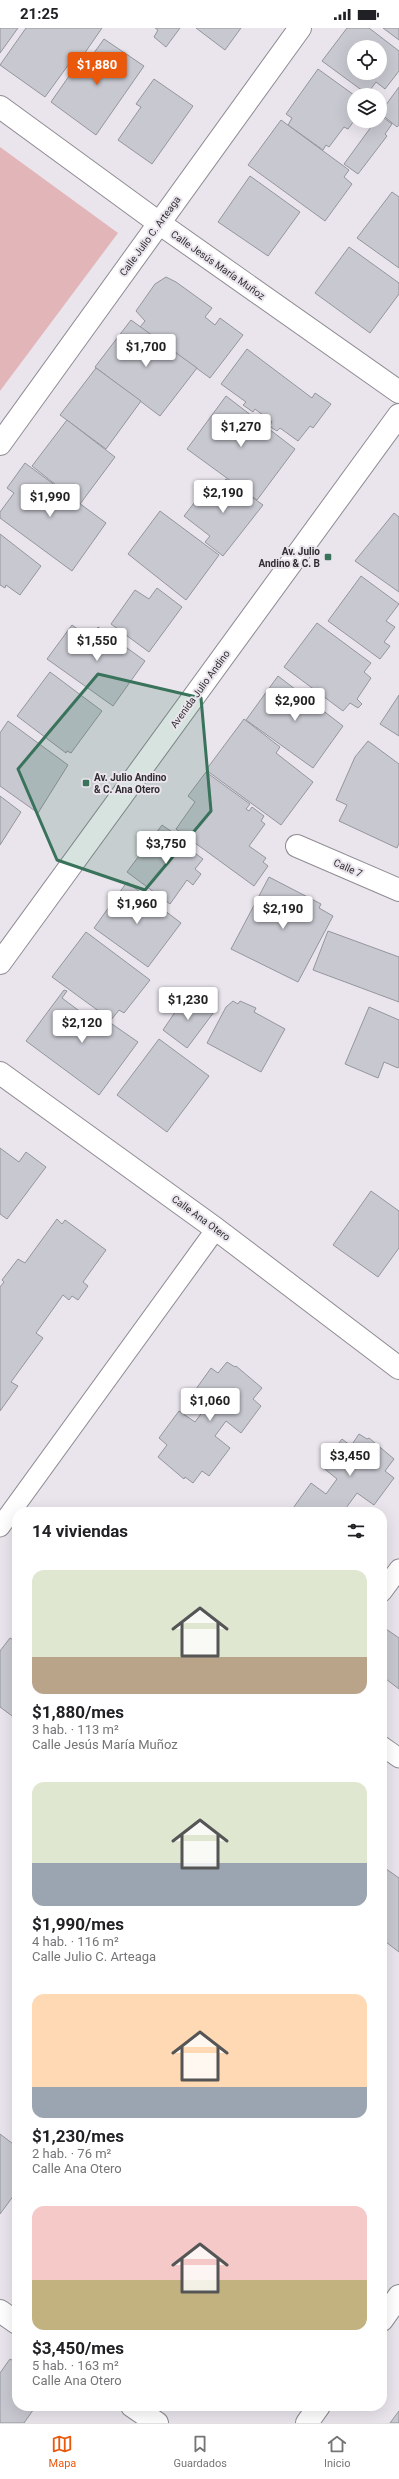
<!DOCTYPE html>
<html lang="es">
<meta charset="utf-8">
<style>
:root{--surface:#fff;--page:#f2f2f2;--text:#202124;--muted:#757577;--line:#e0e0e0;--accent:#ea580c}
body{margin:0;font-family:Roboto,sans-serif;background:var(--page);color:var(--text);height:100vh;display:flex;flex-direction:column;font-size:15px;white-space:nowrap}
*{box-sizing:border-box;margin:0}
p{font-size:13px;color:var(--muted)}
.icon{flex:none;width:22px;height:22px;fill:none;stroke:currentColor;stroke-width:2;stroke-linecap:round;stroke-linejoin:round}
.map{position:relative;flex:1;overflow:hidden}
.drawer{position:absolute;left:12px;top:1479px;width:375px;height:904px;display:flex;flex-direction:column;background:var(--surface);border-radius:16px;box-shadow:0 4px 16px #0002}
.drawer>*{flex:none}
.buttons{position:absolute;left:347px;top:12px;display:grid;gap:8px}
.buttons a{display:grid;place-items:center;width:40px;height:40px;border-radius:50%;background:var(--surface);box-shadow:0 4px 16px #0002;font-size:20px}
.price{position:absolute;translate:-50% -34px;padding:0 9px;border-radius:4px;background:#fff;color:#222;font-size:13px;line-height:26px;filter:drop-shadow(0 1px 2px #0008)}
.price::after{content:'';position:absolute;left:50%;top:24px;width:12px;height:9px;margin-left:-6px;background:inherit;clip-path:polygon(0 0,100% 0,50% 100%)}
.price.active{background:var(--accent);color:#fff}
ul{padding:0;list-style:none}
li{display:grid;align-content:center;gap:8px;height:212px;padding:0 20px}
li span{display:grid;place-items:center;height:124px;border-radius:12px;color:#555}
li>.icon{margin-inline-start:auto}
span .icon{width:72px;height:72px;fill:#fffc;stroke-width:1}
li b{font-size:17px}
h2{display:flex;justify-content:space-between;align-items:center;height:48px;padding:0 20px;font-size:17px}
.status{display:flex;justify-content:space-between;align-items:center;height:28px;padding:0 20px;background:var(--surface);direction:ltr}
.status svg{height:11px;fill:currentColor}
.menu{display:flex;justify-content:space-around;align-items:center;height:56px;border-top:1px solid var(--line);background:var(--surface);font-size:11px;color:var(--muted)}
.menu a{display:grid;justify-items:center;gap:2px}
.menu .active{color:var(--accent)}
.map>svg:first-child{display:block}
.green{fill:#e2b5b8}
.building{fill:#c7c8d0;stroke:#95959d;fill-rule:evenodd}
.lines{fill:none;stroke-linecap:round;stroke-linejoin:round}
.service-casing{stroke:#908b93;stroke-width:21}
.minor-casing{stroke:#908b93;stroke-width:24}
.tertiary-casing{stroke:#908b93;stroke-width:24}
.service{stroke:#fff;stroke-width:19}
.minor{stroke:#fff;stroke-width:22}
.tertiary{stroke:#fff;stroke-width:22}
.marked{fill:#39735b;fill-opacity:0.2;stroke:#39735b;stroke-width:3;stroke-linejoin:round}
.poi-dot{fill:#39735b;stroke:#eae5ed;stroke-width:1.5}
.labels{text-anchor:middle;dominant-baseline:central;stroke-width:4;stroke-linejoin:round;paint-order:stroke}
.street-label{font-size:10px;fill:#2f2d30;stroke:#eae5ed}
.poi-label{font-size:10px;font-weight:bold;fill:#2f2d30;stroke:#eae5ed;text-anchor:end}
</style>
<div class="status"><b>21:25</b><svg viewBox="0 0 49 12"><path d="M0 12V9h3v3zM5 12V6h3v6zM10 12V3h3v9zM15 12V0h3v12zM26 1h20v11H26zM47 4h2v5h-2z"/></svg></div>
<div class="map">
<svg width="399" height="2395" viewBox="0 0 399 2395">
<rect width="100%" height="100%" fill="#eae5ed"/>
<polygon class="green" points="0,119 118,205 0,363"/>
<g class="building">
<polygon points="0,0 18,0 0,25"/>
<polygon points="26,0 102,0 82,29 77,25 45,69 0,37"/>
<polygon points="155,0 180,0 166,19 154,9 158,2"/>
<polygon points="196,0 241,0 225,22"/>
<path d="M 347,0 L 369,0 L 399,23 L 399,43 L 385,61 L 376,54 L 367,66 L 322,33 ZM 354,19 L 380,19 L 380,45 L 354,45 Z"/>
<polygon points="383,0 399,0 399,12"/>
<polygon points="104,11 144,38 96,107 51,74 85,25 91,29"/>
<polygon points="318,41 354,67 354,93 348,101 344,99 329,119 326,117 323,122 288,97 292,90 286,86"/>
<polygon points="154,51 193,78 152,136 118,112 141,79 136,76"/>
<polygon points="399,59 399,97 397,99 380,85"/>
<polygon points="380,87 392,96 385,106 387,108 358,146 344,136 371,99 362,93 380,93"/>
<polygon points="281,92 349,142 344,149 352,156 325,193 248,137"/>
<polygon points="250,148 300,184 268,228 218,194"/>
<polygon points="392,164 399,169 399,240 357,210"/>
<polygon points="349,219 399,255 399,266 370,305 315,265"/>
<polygon points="166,249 176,254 212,280 205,289 215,297 220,290 243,307 210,350 140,299 145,293 136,283 155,256"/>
<polygon points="131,292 197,340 160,388 95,339"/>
<polygon points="247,321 312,370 315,365 331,376 313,400 310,398 298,413 280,400 277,403 269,398 272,394 255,381 253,384 243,377 246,374 221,356"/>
<polygon points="96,340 141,373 106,421 60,387"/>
<polygon points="226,368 295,421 257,472 187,421"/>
<polygon points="67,392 115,429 80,476 32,438"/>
<polygon points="25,435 106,495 72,543 0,490 0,484 14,465 7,460"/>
<polygon points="226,451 263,477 223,528 205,514 210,508 184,488 209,456 217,462"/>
<polygon points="160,483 219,527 186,572 128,526"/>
<polygon points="394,485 399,489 399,564 355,533"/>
<polygon points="0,506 41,538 20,567 6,557 5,560 0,557"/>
<polygon points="361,548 399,576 386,593 395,599 384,614 390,618 380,631 328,593"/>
<polygon points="157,560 182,579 149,624 111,596 135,562 149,571"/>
<polygon points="317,595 371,635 364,644 371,650 357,671 362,676 358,680 350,675 343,683 284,639"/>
<polygon points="72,597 90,610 98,599 145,633 113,678 47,631"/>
<polygon points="50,644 102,683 71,725 67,723 66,725 17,688"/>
<polygon points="278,648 343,698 313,740 246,692"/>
<polygon points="399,667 399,708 380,696"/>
<polygon points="244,691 280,719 276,725 313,754 281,797 206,742"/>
<polygon points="8,693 68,737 38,785 0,758 0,705"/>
<polygon points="368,713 399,736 399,815 397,820 339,793 347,777 336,772 355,729"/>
<polygon points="206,744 250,776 246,781 249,783 252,779 264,788 261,793 265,796 249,818 266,830 263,834 268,838 254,858 176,801 195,774 188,768"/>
<polygon points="0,768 21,784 0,817"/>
<polygon points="162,797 175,806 173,809 203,831 195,841 201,846 193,857 187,852 170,876 127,844"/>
<polygon points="269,849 321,876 319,880 333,888 298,954 231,921"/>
<polygon points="127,854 181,895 148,939 94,900"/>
<polygon points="328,903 399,929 399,974 313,942"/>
<polygon points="86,904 150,952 124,985 119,982 111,992 52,949"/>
<polygon points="64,962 67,963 62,970 94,994 99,987 138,1014 99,1067 26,1013"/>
<polygon points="188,965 214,984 187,1020 163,1002"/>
<polygon points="233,973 238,976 240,973 256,980 254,984 285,1001 261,1044 207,1015 226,979"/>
<polygon points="369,979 399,992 399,1038 398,1040 384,1034 378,1050 345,1036"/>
<polygon points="159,1011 209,1048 167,1104 117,1067"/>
<polygon points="0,1120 19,1134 26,1124 46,1139 7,1191 0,1186"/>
<polygon points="371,1163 399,1183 399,1220 378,1249 333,1217"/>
<polygon points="57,1191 62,1196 65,1192 106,1222 83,1254 88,1258 78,1272 72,1268 69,1272 63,1267 36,1305 43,1310 11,1354 18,1358 0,1383 0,1259 4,1254 2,1252 18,1231 25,1235"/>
<polygon points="227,1334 235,1339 236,1338 262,1360 253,1371 261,1378 241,1405 226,1393 215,1408 230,1420 209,1448 202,1443 193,1455 185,1449 184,1451 158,1429 167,1417 159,1410 179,1383 195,1394 206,1379 191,1368 211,1340 218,1345"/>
<polygon points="359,1406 367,1411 369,1410 394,1431 385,1443 394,1450 374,1477 357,1465 346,1480 351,1484 291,1483 311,1455 326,1466 337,1451 321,1438 342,1411 351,1418"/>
<polygon points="386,1601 399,1610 399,1661 382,1648 382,1606"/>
<polygon points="10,1610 17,1614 17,1687 15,1690 0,1679 0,1623"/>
<polygon points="382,1838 399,1850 399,1924 382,1911"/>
<polygon points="0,2106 17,2119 17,2163 0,2186"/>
<polygon points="10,2331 17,2335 17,2378 36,2378 24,2395 0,2395 0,2345"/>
<polygon points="399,2383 399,2395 390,2395"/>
</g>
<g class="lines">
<g class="service-casing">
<g id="service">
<polyline points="0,1499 216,1201"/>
<polyline points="382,1564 399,1541"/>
<polyline points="382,1718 399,1730"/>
</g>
</g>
<g class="minor-casing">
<g id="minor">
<polyline points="0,79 159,195 399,364"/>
<polyline points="0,416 300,0"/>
<polyline points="297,818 399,862"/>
<polyline points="0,1045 216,1201 399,1340"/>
<polyline points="0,2283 17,2295"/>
<polyline points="382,2292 399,2268"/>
<polyline points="132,2378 157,2395"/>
<polyline points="307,2395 319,2378"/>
</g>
</g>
<g class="tertiary-casing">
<polyline id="tertiary" points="0,935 399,387"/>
</g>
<use href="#service" class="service"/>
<use href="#minor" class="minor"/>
<use href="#tertiary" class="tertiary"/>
</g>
<path class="marked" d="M 98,646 L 201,670 L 211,783 L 145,862 L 57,832 L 18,741 Z"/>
<g class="poi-dot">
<rect x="324" y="525" width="8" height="8" rx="2"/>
<rect x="82" y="751" width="8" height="8" rx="2"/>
</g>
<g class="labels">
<g class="street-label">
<text transform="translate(150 208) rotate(-54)">Calle Julio C. Arteaga</text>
<text transform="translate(218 237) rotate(35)">Calle Jesús María Muñoz</text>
<text transform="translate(200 661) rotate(-54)">Avenida Julio Andino</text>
<text transform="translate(348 840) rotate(24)">Calle 7</text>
<text transform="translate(201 1190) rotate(36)">Calle Ana Otero</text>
</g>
<g class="poi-label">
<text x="320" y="523">Av. Julio<tspan x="320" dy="12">Andino &amp; C. B</tspan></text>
<text x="94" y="749" text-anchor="start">Av. Julio Andino<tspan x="94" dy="12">&amp; C. Ana Otero</tspan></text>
</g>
</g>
</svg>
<div class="buttons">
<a><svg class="icon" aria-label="locate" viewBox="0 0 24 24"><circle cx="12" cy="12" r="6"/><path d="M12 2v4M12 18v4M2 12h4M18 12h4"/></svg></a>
<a><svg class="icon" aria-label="layers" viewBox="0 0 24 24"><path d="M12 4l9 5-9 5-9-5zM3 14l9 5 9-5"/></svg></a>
</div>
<b class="price active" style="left:97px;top:58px">$1,880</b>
<b class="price" style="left:146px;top:340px">$1,700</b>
<b class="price" style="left:241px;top:420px">$1,270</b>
<b class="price" style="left:223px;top:486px">$2,190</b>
<b class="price" style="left:50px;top:490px">$1,990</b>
<b class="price" style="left:97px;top:634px">$1,550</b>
<b class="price" style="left:295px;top:694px">$2,900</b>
<b class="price" style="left:166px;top:837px">$3,750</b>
<b class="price" style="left:137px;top:897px">$1,960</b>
<b class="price" style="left:283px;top:902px">$2,190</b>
<b class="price" style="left:188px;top:993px">$1,230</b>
<b class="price" style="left:82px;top:1016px">$2,120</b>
<b class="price" style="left:210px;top:1394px">$1,060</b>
<b class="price" style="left:350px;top:1449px">$3,450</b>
<section class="drawer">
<h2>14 viviendas<svg class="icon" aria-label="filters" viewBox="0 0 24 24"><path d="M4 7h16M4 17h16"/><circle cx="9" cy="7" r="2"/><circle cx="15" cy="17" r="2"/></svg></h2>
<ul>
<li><span style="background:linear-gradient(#dfe7d0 70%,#b9a48a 0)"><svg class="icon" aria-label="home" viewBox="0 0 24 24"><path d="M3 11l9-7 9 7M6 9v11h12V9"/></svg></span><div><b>$1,880/mes</b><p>3 hab. · 113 m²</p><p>Calle Jesús María Muñoz</p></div></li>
<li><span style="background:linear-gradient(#dfe7d0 65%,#9aa5b1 0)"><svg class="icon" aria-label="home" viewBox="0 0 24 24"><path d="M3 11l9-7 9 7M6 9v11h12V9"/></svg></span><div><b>$1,990/mes</b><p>4 hab. · 116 m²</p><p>Calle Julio C. Arteaga</p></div></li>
<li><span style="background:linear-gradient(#ffd9b3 75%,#9aa5b1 0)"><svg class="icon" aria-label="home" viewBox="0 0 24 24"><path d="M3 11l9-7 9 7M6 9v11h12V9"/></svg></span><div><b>$1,230/mes</b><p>2 hab. · 76 m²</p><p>Calle Ana Otero</p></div></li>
<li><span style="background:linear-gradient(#f6c9c9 60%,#c2b280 0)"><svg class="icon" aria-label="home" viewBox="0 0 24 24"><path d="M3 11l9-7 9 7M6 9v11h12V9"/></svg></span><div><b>$3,450/mes</b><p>5 hab. · 163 m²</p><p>Calle Ana Otero</p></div></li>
</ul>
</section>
</div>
<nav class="menu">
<a class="active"><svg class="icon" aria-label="map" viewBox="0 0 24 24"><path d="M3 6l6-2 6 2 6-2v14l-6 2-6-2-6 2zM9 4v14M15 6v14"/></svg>Mapa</a>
<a><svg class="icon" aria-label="saved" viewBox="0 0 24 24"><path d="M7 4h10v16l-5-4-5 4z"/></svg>Guardados</a>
<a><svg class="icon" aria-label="home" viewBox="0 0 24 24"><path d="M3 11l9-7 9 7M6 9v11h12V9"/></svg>Inicio</a>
</nav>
